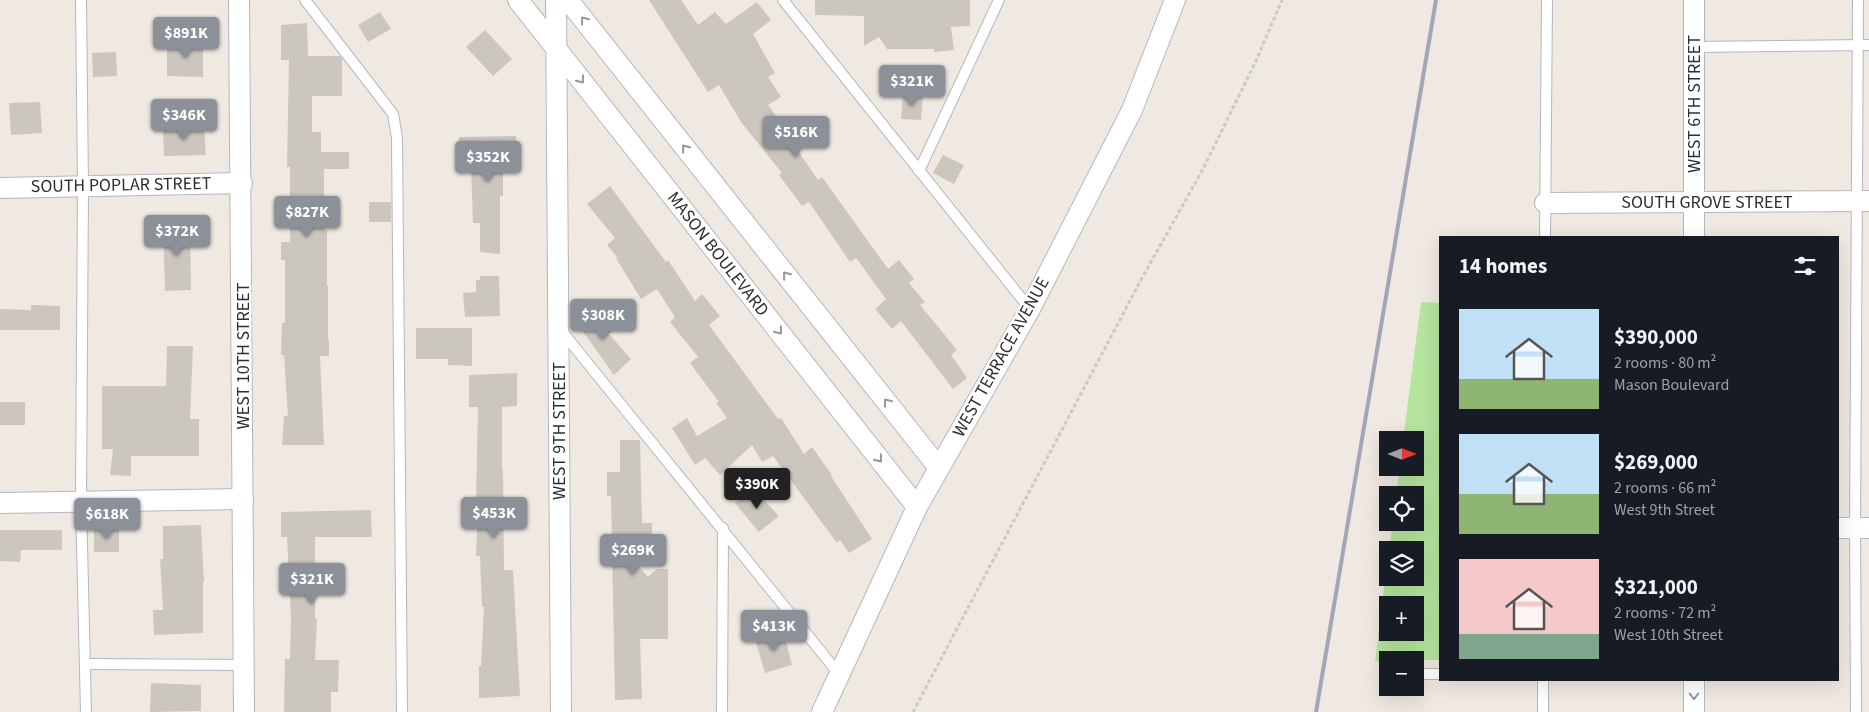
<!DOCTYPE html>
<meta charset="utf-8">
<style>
:root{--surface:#171b24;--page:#20242c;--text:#f1f3f6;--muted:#9ea1a6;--accent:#8c9099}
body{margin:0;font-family:"Source Sans 3",sans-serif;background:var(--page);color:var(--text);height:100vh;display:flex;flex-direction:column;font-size:19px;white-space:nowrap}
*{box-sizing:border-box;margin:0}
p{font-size:16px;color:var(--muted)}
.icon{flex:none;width:28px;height:28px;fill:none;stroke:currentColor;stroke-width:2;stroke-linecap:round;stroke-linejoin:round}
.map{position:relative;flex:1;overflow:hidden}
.sheet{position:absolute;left:1439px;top:236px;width:400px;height:445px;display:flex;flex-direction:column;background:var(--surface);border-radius:0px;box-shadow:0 5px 20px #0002}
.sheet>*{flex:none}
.needle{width:32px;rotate:90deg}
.buttons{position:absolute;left:1379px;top:431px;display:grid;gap:10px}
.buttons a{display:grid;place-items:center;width:45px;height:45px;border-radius:0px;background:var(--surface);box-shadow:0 5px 20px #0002;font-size:25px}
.price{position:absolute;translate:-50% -42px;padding:0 11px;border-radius:5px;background:var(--accent);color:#fff;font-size:16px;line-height:32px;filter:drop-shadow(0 1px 2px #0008)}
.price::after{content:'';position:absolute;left:50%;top:30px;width:15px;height:11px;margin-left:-8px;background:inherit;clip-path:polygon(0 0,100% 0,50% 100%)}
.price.on{background:#222;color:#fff}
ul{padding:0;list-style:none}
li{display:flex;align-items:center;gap:15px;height:125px;padding:0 20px}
li span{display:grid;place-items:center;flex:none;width:140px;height:100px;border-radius:0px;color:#555}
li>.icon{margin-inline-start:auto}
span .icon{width:60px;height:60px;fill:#fffc;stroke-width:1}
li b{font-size:21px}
h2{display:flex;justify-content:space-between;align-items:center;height:60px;padding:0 20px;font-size:21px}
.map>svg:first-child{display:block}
.green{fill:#b6e59e;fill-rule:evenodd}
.building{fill:#cbc7bf}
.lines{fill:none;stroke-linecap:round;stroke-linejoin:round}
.lane-casing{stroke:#b4b7c1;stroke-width:12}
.street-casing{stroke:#b4b7c1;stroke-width:22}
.path{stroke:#c9c9c9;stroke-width:3;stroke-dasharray:4 2.5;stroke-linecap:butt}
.lane{stroke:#fff;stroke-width:10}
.street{stroke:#fff;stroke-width:20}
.rail{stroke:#a3a6b8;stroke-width:4}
.oneway{stroke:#969696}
.labels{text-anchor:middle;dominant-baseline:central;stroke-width:5;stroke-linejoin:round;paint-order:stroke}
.street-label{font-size:18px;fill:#2e2e2e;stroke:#fff}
</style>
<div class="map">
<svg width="1869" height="712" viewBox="0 0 1869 712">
<rect width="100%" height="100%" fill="#efe9e1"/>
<path class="green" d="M 1421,302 L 1440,303 L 1440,660 L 1388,660 L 1387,661 L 1375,662 L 1387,562 L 1388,578 L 1415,578 L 1415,550 L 1389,550 L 1393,523 L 1415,522 L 1415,495 L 1396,495 L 1400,468 L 1415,468 L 1415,440 L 1403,440 ZM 1388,605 L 1415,605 L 1415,632 L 1388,632 Z"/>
<g class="building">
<polygon points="649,0 681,0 698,25 715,12 726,24 757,2 771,20 753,34 775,73 768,77 781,97 768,105 796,143 794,145 818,180 822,177 888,269 899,260 914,279 909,283 925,302 920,305 957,350 951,355 967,378 953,389 901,321 892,329 875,309 886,299 856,258 850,262 809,202 802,206 779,175 782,173 741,122 719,85 708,92"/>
<polygon points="815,0 970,0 970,26 951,27 954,50 934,52 934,49 887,49 879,37 864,46 864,16 815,15"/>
<polygon points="380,12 391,29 368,42 358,25"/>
<polygon points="307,23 308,56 340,56 342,59 342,96 312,96 312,132 321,132 321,152 349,152 349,169 324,169 324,230 327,230 327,286 328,286 328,339 329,339 329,356 320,356 324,445 282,445 284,416 288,416 284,355 281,355 282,323 285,323 285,260 281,260 281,242 290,242 290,167 287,167 289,60 281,60 281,25"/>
<polygon points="485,30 512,59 493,76 466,47"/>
<polygon points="184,39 203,39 203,77 167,76 167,46 183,46"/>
<polygon points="116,52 117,76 93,77 92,53"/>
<polygon points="903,95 923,95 921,120 901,119"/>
<polygon points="40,102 42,133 11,135 9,103"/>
<polygon points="163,127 204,127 206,155 164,156"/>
<polygon points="516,136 517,162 503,162 503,196 500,196 500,254 480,252 480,223 473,223 471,163 460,163 459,137"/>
<polygon points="943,155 964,165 954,184 933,173"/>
<polygon points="610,186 666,262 668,260 695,301 702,294 720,316 709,325 778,419 781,418 804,454 812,447 832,475 831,476 872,539 849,553 840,540 837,543 773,456 762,462 752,445 720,475 705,458 695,465 672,428 687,418 697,436 727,418 716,403 719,402 690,363 698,357 670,322 675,317 657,289 641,299 616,258 617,257 607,245 615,238 587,204"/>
<rect x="369" y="202" width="22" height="20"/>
<polygon points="163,223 190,223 191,290 165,291"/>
<polygon points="480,276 499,276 500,316 465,317 463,293 476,292 476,280 480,280"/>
<polygon points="31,305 60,306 60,330 0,330 0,309 31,310"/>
<polygon points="596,308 613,330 609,334 631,359 614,375 576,322"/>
<polygon points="416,328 472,328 472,366 448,365 448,359 416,359"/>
<polygon points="167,346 193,346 190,419 199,419 199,456 131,456 131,476 110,475 113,449 102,449 102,386 166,386"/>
<polygon points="517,373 517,406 502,407 502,469 503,469 504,570 513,570 520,696 479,698 479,666 481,666 484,607 482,607 480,556 476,556 478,502 476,502 478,407 469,407 469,375"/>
<rect x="0" y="402" width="25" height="23"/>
<polygon points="620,440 640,440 642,523 652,523 652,536 630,557 648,577 657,569 668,569 668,639 640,639 642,699 615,700 611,496 607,496 607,472 620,472"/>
<polygon points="753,488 779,516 759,532 735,503"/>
<polygon points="371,510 372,537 315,537 315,618 317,618 315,660 339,660 338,692 331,692 331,712 284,712 285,659 290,659 291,616 287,537 281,537 281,512"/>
<polygon points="201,525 204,582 203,582 203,633 154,635 153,610 163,610 160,559 163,559 163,526"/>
<rect x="94" y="529" width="25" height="23"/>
<polygon points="0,530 62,530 62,550 21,550 20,562 0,561"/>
<polygon points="783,630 792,665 765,673 755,639"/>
<polygon points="151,683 201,685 201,711 150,712"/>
</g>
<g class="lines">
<g class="lane-casing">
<g id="lane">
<polyline points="81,0 83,186 81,502 86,712"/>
<polyline points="305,0 393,114 397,138 402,712"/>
<polyline points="783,0 1030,309"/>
<polyline points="1694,47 1869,45"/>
<polyline points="919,171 999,0"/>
<polyline points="1545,238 1547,0"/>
<polyline points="560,329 839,674"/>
<polyline points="85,664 244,665"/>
<polyline points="1415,674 1440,674"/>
<polyline points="1543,680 1543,712"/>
<polyline points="722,712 723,528"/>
<polyline points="1856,712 1855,528 1858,0"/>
</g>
</g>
<g class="street-casing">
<g id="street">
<polyline points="239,0 244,712"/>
<polyline points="518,0 917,507"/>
<polyline points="556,0 561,712"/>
<polyline points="568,0 939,468"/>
<polyline points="1694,0 1694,238"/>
<polyline points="0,188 242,183"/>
<polyline points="1545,203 1869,201"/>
<polyline points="0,503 243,499"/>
<polyline points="1838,528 1869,528"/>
<polyline points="1694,680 1694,712"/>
<polyline points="822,712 917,507 1030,309 1132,110 1175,0"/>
</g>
</g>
<polyline class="path" points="913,712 1142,278 1202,171 1256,61 1282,0"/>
<use href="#lane" class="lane"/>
<use href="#street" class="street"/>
<polyline class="rail" points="1316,712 1436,0"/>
</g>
<defs><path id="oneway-chevron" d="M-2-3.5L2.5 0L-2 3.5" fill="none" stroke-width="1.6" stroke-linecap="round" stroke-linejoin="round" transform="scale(1.25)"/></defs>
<g class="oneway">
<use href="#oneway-chevron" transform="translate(584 20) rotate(-128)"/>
<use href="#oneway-chevron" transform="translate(581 80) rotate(52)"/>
<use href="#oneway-chevron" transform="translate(685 148) rotate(-128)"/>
<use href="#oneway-chevron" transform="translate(786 275) rotate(-128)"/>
<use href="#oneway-chevron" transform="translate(779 331) rotate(52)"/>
<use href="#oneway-chevron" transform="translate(887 402) rotate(-128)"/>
<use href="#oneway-chevron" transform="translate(879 459) rotate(52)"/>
<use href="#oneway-chevron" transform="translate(1694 696) rotate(90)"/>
</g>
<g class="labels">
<g class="street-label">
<text transform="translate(1694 104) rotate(-90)">WEST 6TH STREET</text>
<text transform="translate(121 185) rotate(-1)">SOUTH POPLAR STREET</text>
<text x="1707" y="202">SOUTH GROVE STREET</text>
<text transform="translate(718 254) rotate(52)">MASON BOULEVARD</text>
<text transform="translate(243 356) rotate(-90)">WEST 10TH STREET</text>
<text transform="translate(1001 357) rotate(-61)">WEST TERRACE AVENUE</text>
<text transform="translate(559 431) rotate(-90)">WEST 9TH STREET</text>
</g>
</g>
</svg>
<div class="buttons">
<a><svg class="needle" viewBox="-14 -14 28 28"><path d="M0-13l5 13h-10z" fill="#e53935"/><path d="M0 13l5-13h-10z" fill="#9ea1a6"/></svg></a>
<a><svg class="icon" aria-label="locate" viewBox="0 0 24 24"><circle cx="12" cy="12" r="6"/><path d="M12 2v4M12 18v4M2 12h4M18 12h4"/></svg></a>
<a><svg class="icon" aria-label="layers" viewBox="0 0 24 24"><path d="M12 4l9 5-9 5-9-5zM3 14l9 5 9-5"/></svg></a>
<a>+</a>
<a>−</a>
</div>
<b class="price" style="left:186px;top:59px">$891K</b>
<b class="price" style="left:912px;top:107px">$321K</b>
<b class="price" style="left:184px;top:141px">$346K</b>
<b class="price" style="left:796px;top:158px">$516K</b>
<b class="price" style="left:488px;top:183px">$352K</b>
<b class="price" style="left:307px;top:238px">$827K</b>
<b class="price" style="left:177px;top:257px">$372K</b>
<b class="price" style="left:603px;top:341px">$308K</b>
<b class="price on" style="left:757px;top:510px">$390K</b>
<b class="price" style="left:494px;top:539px">$453K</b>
<b class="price" style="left:107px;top:540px">$618K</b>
<b class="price" style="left:633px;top:576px">$269K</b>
<b class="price" style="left:312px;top:605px">$321K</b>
<b class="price" style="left:774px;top:652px">$413K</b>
<section class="sheet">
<h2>14 homes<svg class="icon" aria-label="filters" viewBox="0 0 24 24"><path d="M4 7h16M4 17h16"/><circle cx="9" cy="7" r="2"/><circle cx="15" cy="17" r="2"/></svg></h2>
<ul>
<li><span style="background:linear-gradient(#bfe0f5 70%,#8fb573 0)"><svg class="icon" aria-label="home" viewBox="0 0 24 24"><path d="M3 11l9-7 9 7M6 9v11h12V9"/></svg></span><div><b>$390,000</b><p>2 rooms · 80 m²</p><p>Mason Boulevard</p></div></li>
<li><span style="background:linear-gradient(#bfe0f5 60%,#8fb573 0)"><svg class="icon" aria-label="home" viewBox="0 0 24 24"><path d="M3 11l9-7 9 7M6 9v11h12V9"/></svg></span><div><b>$269,000</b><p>2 rooms · 66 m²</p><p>West 9th Street</p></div></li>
<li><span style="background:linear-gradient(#f6c9c9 75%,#7fa58c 0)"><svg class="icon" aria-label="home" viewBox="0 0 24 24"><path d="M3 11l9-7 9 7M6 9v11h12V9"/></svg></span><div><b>$321,000</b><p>2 rooms · 72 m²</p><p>West 10th Street</p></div></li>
</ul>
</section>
</div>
